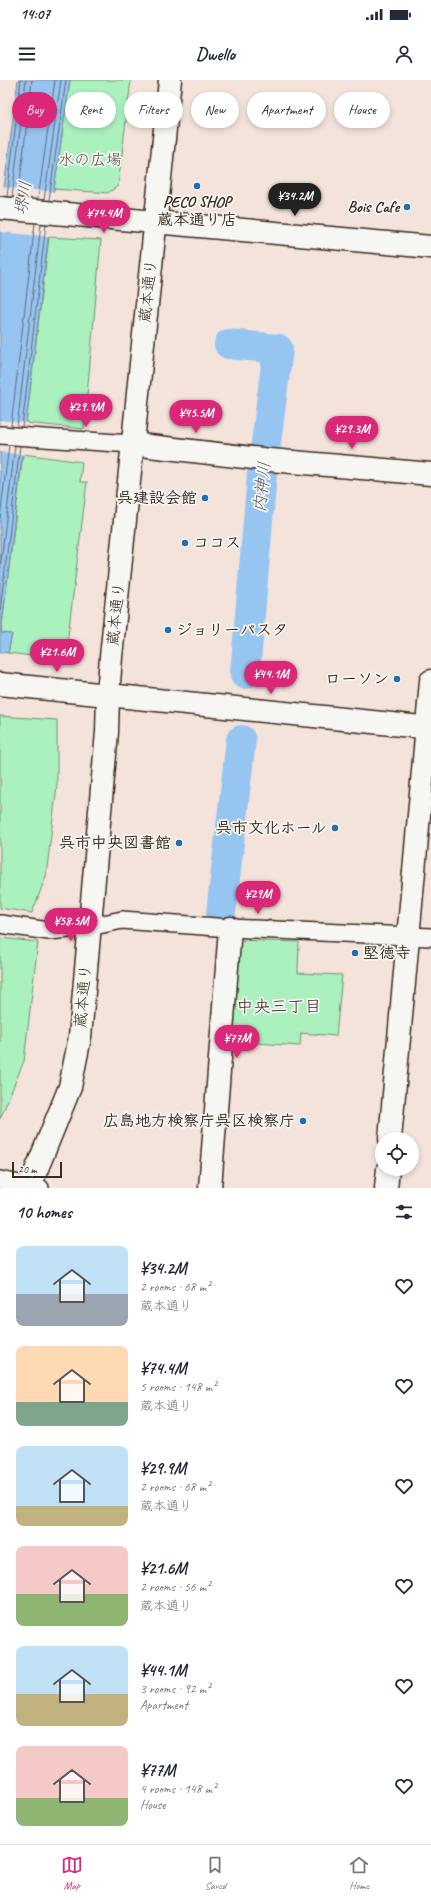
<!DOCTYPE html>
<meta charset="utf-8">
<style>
:root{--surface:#fff;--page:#f6f6f7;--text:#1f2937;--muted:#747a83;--line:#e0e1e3;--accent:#db2777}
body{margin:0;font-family:Caveat,"Klee One",sans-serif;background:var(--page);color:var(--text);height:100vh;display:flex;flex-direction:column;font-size:15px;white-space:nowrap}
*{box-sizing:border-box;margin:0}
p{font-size:13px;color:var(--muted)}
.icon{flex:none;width:22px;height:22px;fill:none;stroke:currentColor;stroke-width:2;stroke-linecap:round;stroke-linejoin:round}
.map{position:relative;height:1108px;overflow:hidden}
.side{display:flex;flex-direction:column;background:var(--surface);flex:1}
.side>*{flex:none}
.top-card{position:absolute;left:12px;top:12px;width:407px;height:36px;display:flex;gap:8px}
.tools{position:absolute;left:375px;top:1052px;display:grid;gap:8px}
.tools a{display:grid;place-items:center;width:44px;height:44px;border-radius:50%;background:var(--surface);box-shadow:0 2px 6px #0003;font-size:20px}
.scale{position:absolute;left:12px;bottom:10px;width:50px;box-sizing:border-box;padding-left:4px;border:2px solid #3b2a1e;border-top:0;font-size:11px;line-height:14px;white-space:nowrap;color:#3b2a1e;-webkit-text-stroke:3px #f6f6f2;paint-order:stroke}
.price{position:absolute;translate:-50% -34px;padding:0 9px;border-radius:14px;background:var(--accent);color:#fff;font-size:13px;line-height:26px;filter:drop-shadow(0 1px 2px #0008)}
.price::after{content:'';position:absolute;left:50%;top:24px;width:12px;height:9px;margin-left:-6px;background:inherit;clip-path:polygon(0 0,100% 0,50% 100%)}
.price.current{background:#222;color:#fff}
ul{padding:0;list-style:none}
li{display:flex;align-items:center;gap:12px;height:100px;padding:0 16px}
li span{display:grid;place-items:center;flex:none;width:112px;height:80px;border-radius:8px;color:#555}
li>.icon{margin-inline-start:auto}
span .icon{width:48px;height:48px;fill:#fffc;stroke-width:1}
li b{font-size:17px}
h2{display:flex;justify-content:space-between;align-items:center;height:48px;padding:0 16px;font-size:17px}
.tag{padding:0 14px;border-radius:18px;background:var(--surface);box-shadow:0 2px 6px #0003;font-size:14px;line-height:36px}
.tag.current{background:var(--accent);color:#fff}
.status{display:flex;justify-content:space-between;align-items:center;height:28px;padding:0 20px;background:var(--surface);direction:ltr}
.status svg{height:11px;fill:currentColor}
header{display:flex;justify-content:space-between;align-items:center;height:52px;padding:0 16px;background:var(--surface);font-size:18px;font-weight:700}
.tabs{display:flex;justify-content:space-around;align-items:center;height:56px;border-top:1px solid var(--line);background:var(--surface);font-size:11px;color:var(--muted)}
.tabs a{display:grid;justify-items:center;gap:2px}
.tabs .current{color:var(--accent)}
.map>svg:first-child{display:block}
.green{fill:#aaf1be;stroke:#728e6e}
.water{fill:#97c5f2;stroke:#72879d}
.pier{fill:#f4e3db}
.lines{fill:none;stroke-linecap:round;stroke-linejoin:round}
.shore{stroke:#606873;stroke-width:1}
.river{stroke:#97c5f2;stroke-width:30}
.street-casing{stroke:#3b2a1e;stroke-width:20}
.secondary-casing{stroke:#3b2a1e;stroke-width:25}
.street{stroke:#f6f6f2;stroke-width:17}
.secondary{stroke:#f6f6f2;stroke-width:22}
.poi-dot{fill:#1f6fb2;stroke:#f6f6f2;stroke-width:1.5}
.labels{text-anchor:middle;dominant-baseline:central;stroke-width:3.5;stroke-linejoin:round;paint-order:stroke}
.park-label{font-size:16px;fill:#51523e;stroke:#f6f6f2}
.poi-label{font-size:16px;font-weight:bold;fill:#3b2a1e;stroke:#f6f6f2;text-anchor:end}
.street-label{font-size:16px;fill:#3b2a1e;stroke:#f6f6f2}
.water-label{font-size:17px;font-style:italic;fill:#57585e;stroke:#f6f6f2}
.neighbourhood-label{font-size:17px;fill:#3b2a1e;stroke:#f6f6f2}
</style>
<div class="status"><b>14:07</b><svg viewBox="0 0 49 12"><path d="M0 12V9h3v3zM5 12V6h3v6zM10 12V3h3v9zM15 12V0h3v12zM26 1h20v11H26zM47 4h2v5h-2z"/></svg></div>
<header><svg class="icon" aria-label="menu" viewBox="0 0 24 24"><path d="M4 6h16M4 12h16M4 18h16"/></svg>Dwello<svg class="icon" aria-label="person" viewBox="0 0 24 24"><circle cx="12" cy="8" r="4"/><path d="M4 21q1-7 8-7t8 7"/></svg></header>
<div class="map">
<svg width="431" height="1108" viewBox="0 0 431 1108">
<rect width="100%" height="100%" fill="#f4e3db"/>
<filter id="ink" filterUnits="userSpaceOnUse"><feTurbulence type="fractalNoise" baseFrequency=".025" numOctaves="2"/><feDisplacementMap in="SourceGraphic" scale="8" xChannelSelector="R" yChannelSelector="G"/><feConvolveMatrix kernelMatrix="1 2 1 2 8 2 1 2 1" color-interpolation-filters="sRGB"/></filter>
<g filter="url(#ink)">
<g class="green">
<polygon points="70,0 131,0 118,106 108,113 54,109"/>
<polygon points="49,157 101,160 84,349 26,343"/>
<polygon points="23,374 82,382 80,402 87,402 65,580 8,573 12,554 1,553"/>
<polygon points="0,636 57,640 57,705 46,796 32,833 0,828"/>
<polygon points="0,858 38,862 24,981 0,1039"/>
<polygon points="234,860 299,862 298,893 342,895 336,956 301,953 300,966 227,961"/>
</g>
<polygon class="water" points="18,0 70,0 54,109 1,553 12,554 8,573 0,572 0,139"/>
<g class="pier">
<polygon points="2,107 56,112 51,157 0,152 0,123"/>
<polygon points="0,340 28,343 25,375 0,372"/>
</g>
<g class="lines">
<g class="shore">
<polyline points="7,117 21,0"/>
<polyline points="12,117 26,0"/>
<polyline points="18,118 32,0"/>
<polyline points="38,119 55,0"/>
<polyline points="44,120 61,0"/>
<polyline points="49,120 66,0"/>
<polyline points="11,346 35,143"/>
<polyline points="17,347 41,144"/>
<polyline points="22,347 46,144"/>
<polyline points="0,438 9,365"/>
<polyline points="0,489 15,366"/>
<polyline points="0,531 20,366"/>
</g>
<g class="river">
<polyline points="229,264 278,269 262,394 245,594"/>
<polyline points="221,833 241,660"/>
</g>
<g class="street-casing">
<g id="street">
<polyline points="0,355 132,364"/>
<polyline points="0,844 49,851 89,847 122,840 230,848 431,857"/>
<polyline points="0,1100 40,1108"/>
</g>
</g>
<g class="secondary-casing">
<g id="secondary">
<polyline points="0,128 431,167"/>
<polyline points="132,364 270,380 431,394"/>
<polyline points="0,604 431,648"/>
<polyline points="390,1059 431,601"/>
<polyline points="29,1108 70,1007 80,957 107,652 108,615 111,577 170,0"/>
<polyline points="210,1108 230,848"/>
<polyline points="386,1108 388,1089"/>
</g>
</g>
<use href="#street" class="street"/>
<use href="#secondary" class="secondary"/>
</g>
</g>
<g class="poi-dot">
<circle cx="197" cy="106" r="4"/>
<circle cx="407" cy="127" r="4"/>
<circle cx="205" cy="418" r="4"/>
<circle cx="185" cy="463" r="4"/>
<circle cx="168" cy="550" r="4"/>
<circle cx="397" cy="599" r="4"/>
<circle cx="335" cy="748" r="4"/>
<circle cx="179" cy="763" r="4"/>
<circle cx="355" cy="873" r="4"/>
<circle cx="303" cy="1041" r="4"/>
</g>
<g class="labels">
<g class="park-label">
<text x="90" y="80">水の広場</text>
</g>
<g class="poi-label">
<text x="197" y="122" text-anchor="middle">PECO SHOP<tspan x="197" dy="18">蔵本通り店</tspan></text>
<text x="399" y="127">Bois Cafe</text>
<text x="197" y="418">呉建設会館</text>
<text x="193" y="463" text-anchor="start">ココス</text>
<text x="176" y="550" text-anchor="start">ジョリーパスタ</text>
<text x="389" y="599">ローソン</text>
<text x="327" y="748">呉市文化ホール</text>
<text x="171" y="763">呉市中央図書館</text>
<text x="363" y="873" text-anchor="start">堅徳寺</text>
<text x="295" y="1041">広島地方検察庁呉区検察庁</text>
</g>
<g class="street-label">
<text transform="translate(148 211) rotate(-84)">蔵本通り</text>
<text transform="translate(116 534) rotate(-84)">蔵本通り</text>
<text transform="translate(83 916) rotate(-85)">蔵本通り</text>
</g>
<g class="water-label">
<text transform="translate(23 118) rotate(-81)">堺川</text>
<text transform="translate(262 407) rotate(-84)">内神川</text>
</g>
<g class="neighbourhood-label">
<text x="279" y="926">中央三丁目</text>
</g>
</g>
</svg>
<div class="tools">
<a><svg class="icon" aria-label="locate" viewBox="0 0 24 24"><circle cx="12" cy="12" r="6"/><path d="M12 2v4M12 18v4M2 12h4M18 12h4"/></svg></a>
</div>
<div class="scale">20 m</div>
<b class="price current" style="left:295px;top:137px">¥34.2M</b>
<b class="price" style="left:104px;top:154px">¥74.4M</b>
<b class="price" style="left:86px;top:348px">¥29.9M</b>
<b class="price" style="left:196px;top:354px">¥45.5M</b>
<b class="price" style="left:352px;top:370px">¥29.3M</b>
<b class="price" style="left:57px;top:593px">¥21.6M</b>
<b class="price" style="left:271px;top:615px">¥44.1M</b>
<b class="price" style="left:258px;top:835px">¥29M</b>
<b class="price" style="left:71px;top:862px">¥58.5M</b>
<b class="price" style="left:237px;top:979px">¥77M</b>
<div class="top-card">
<a class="tag current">Buy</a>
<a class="tag">Rent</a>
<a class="tag">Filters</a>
<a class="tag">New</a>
<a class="tag">Apartment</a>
<a class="tag">House</a>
</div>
</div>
<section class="side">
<h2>10 homes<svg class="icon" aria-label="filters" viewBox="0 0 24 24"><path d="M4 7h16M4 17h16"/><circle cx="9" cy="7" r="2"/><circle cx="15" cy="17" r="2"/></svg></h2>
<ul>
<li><span style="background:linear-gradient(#bfe0f5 60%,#9aa5b1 0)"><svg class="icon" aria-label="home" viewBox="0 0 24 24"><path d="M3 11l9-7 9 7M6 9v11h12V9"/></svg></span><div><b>¥34.2M</b><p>2 rooms · 68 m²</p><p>蔵本通り</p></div><svg class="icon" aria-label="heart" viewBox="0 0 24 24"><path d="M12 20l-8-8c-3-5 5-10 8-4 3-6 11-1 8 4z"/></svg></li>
<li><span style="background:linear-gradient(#ffd9b3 70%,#7fa58c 0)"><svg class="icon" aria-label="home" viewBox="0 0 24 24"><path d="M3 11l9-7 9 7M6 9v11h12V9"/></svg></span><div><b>¥74.4M</b><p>5 rooms · 148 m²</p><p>蔵本通り</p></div><svg class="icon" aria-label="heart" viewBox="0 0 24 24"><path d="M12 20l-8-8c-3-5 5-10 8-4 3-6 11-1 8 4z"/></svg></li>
<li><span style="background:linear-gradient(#bfe0f5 75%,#c2b280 0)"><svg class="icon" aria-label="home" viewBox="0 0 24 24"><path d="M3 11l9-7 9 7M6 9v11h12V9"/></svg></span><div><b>¥29.9M</b><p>2 rooms · 68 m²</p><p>蔵本通り</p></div><svg class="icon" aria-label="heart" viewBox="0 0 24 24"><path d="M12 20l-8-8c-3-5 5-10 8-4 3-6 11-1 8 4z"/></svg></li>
<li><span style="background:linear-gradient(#f6c9c9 60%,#8fb573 0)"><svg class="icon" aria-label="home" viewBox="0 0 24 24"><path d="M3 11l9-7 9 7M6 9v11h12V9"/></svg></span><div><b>¥21.6M</b><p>2 rooms · 56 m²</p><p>蔵本通り</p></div><svg class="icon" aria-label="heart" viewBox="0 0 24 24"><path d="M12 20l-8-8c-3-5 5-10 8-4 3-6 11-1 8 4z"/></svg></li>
<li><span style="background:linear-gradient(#bfe0f5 60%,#c2b280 0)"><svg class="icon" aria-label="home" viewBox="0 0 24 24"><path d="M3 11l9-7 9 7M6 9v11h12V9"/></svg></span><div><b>¥44.1M</b><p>3 rooms · 92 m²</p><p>Apartment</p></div><svg class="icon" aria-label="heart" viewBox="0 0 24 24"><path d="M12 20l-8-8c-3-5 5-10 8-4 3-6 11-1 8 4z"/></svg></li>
<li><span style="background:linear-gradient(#f6c9c9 65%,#8fb573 0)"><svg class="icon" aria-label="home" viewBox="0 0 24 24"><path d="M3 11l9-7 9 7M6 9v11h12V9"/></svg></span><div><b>¥77M</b><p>4 rooms · 148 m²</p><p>House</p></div><svg class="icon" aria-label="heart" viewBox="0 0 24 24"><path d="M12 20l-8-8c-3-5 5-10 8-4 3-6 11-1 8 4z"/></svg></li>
</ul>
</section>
<nav class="tabs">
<a class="current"><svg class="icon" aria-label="map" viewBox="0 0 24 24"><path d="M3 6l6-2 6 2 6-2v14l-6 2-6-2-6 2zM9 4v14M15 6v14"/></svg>Map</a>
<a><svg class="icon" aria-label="saved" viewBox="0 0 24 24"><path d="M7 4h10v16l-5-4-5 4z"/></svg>Saved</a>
<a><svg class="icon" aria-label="home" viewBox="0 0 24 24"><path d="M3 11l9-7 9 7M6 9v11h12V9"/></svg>Home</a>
</nav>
